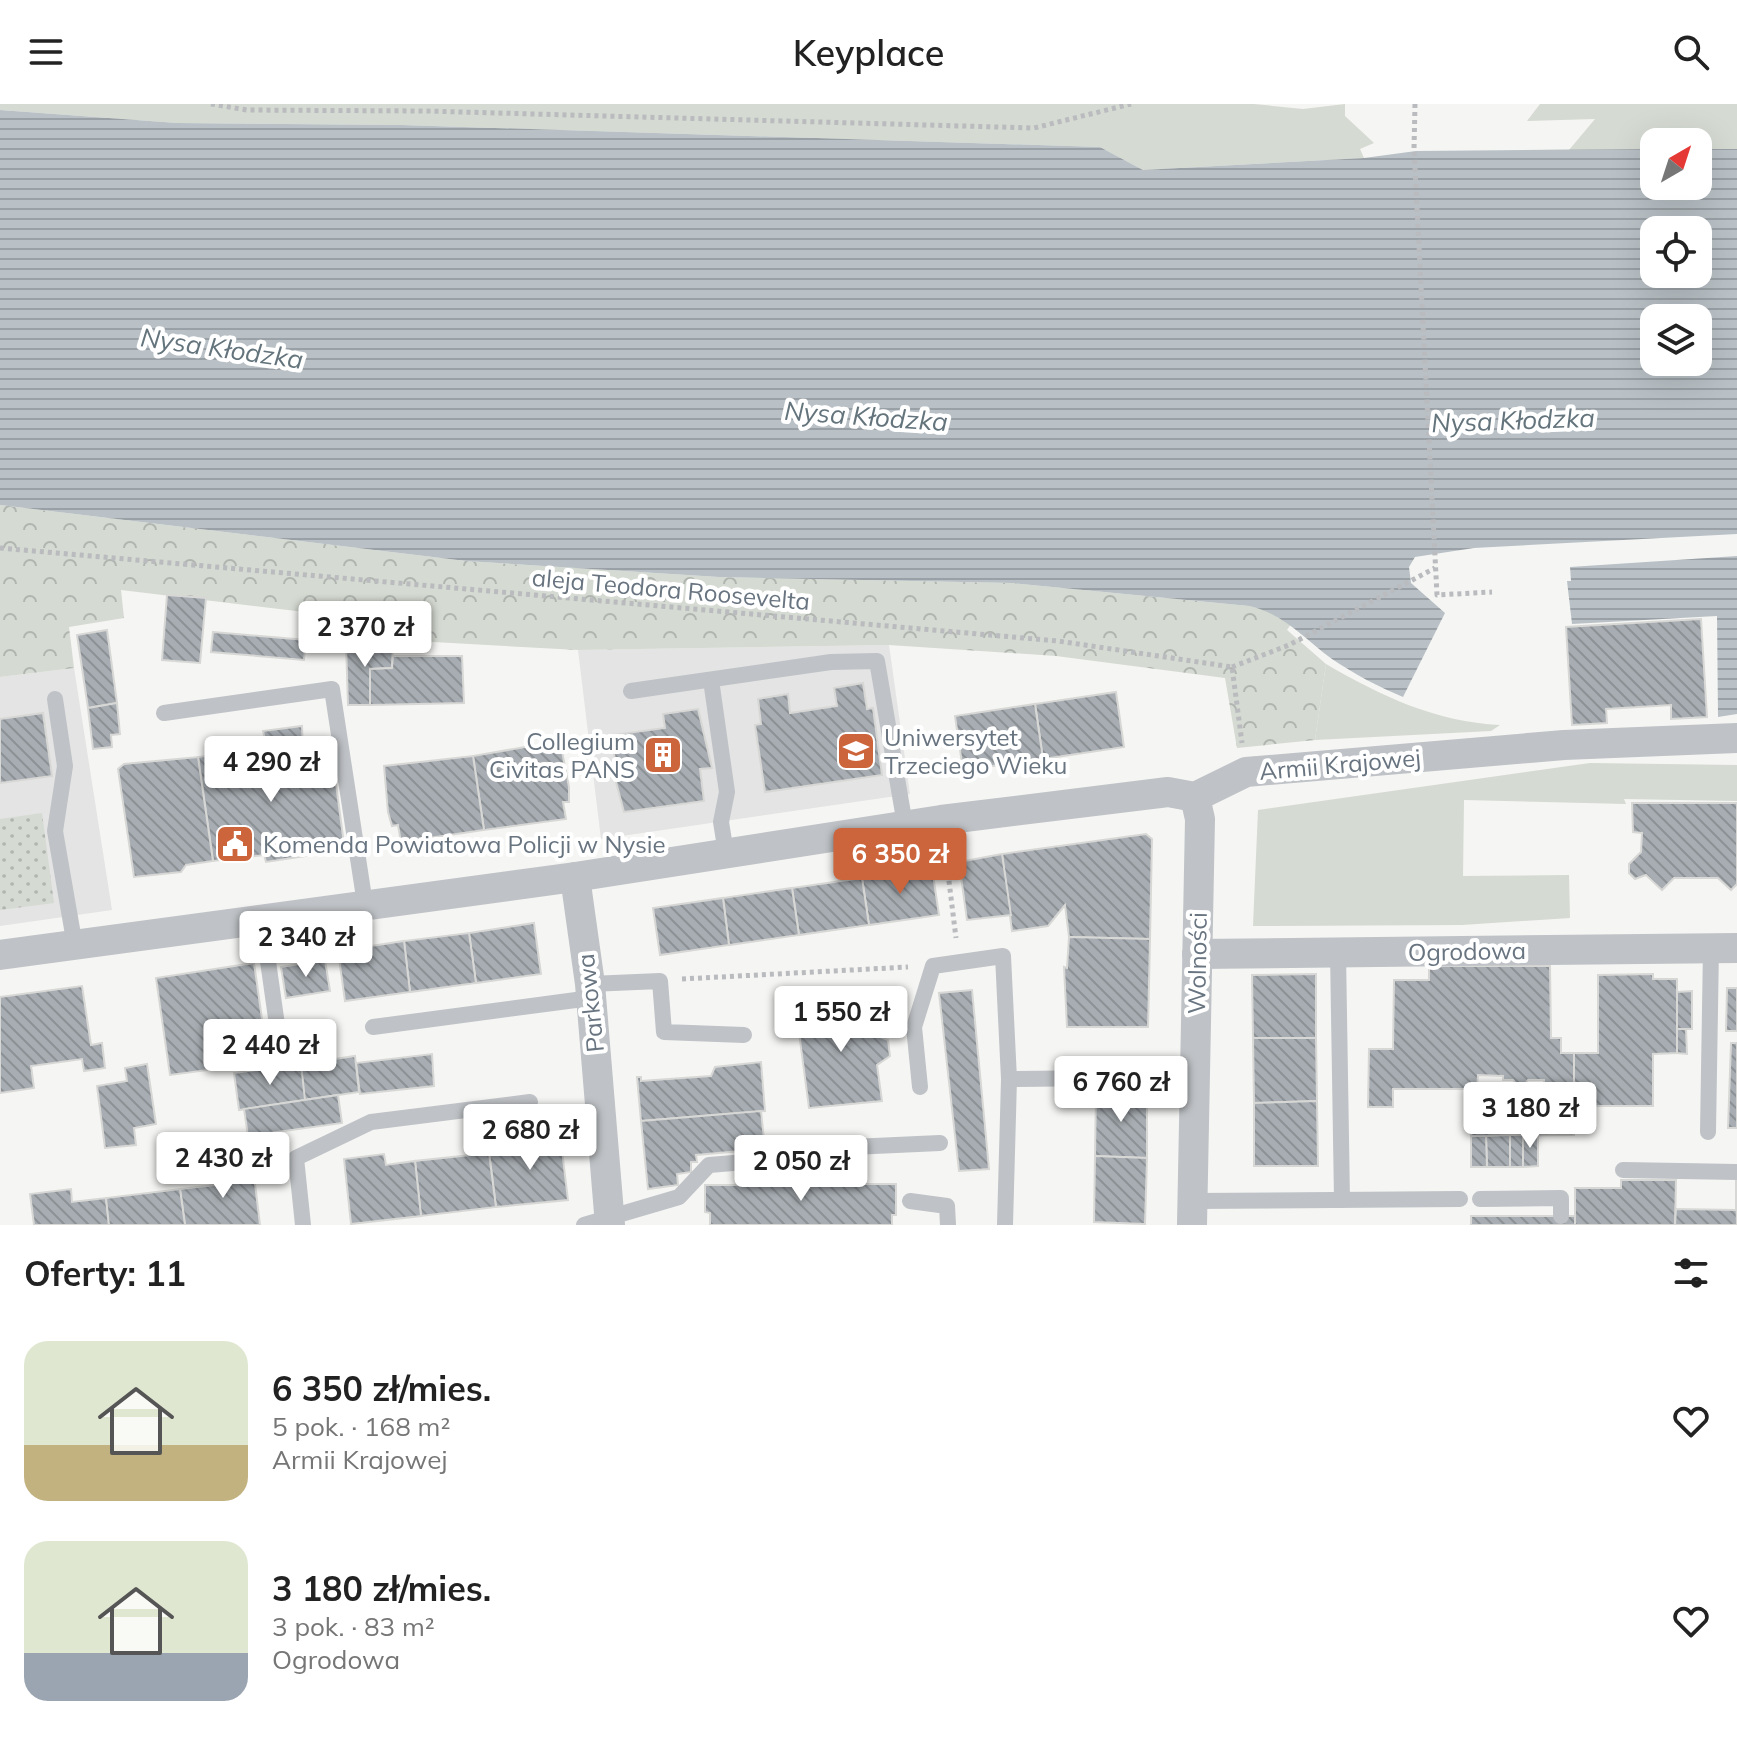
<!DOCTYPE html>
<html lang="pl">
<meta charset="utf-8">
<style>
:root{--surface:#fff;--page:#f6f6f6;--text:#222;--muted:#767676;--accent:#cc653c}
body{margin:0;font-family:Mulish,sans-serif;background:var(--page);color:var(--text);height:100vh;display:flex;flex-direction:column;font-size:30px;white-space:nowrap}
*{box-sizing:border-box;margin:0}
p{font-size:26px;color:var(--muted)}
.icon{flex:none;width:44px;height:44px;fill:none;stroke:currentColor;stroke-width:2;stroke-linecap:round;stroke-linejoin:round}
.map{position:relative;height:1121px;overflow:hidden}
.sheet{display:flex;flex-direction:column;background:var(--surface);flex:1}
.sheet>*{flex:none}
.needle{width:52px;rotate:39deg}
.buttons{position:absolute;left:1640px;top:24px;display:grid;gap:16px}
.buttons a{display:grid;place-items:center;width:72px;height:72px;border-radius:16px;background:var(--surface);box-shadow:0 8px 32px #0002;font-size:40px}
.price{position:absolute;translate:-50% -68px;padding:0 18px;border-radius:8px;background:#fff;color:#222;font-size:26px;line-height:52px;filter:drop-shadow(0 2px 4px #0008)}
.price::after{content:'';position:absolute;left:50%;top:48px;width:24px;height:18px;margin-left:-12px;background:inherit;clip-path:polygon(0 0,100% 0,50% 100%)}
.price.current{background:var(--accent);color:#fff}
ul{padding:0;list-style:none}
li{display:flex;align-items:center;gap:24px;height:200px;padding:0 24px}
li span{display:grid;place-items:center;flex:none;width:224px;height:160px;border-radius:24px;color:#555}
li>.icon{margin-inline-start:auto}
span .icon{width:96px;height:96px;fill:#fffc;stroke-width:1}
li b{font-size:34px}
h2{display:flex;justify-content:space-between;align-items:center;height:96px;padding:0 24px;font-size:34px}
header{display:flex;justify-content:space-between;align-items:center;height:104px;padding:0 24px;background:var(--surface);font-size:36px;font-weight:600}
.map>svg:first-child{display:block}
.built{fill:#e3e4e3}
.grass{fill:#d5dad2}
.forest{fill:url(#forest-crowns)}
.park{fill:url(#park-dots)}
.water{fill:url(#water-rules);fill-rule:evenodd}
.building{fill:url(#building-back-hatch);stroke:#d7d7d5;stroke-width:2}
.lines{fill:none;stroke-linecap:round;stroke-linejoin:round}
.path{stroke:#b9bbbe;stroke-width:5;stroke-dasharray:4 4;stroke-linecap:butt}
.service{stroke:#bfc2c6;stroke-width:16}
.minor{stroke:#bfc2c6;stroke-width:30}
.labels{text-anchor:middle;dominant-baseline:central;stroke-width:8;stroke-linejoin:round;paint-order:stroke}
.street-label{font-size:24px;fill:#687480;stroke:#fff}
.poi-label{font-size:24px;fill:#687480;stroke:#fff;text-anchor:start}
.water-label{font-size:26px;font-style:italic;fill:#64747c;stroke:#fff}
</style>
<header><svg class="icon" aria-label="menu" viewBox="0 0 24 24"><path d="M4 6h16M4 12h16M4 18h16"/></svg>Keyplace<svg class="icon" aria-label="search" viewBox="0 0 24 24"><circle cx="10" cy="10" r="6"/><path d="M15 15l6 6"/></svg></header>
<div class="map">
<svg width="1737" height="1121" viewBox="0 0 1737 1121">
<defs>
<pattern id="forest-crowns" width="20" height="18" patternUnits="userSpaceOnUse" patternTransform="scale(2)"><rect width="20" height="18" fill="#d5dad2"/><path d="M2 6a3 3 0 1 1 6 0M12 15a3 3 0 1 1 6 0" fill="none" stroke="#b1b5b0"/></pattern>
<pattern id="park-dots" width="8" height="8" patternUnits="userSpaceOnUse" patternTransform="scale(2)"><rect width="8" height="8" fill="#d5dad2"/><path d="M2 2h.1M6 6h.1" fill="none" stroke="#b1b5b0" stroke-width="1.8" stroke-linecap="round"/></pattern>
<pattern id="water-rules" width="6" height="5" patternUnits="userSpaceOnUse" patternTransform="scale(2)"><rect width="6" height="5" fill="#b9c1c6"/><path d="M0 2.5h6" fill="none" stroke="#9aa1a6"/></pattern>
<pattern id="building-back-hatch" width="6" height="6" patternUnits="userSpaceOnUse" patternTransform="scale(2)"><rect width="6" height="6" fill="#a7adb2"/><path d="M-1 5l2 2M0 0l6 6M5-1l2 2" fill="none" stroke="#8c9196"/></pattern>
</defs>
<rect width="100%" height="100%" fill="#f5f5f3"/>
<g class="built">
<polygon points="889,541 910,690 601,735 578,546"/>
<polygon points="74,564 112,806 0,822 0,573"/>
</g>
<g class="grass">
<polygon points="0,0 1254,0 1303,5 1345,0 1345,12 1374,39 1360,45 1364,54 1143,66 1100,43 402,21 177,19 0,6"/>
<polygon points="1540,0 1737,0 1737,45 1698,45 1698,38 1654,38 1654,45 1569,46 1595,15 1527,17"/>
<path d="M 1326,560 C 1381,592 1436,618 1500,621 L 1491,627 L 1315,636 Z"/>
<polygon points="1590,659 1737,661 1737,697 1624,695 1626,700 1464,696 1463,772 1569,771 1570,814 1462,821 1253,822 1258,706"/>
</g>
<polygon class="forest" points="0,401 466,457 719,473 1012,479 1249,502 1268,506 1291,520 1287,526 1326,560 1315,636 1237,644 1225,574 1056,552 889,541 578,546 343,533 347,513 121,486 124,514 69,523 74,564 0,573"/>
<polygon class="park" points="42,709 54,799 0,806 0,715"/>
<g class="water">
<path d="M 0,6 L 177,19 L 402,21 L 1100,43 L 1143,66 L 1364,54 L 1416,47 L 1654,45 L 1654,82 L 1698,82 L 1698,45 L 1737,45 L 1737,430 L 1474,444 L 1415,453 L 1409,463 L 1411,479 L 1445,509 L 1403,593 C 1379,583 1354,570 1332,555 C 1304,535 1285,510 1249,502 L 1012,479 L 719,473 L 466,457 L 0,401 ZM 1654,126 L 1698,126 L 1698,170 L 1654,170 ZM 1654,214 L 1698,214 L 1698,258 L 1654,258 Z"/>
<polygon points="1737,452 1737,610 1718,613 1717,512 1572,520 1567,477 1571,477 1570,463"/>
</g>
<g class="building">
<polygon points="167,491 206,494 200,559 162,556"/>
<polygon points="1701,515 1707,613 1671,615 1671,601 1606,605 1607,619 1572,621 1566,523"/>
<polygon points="107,526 117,599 88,604 77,531"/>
<polygon points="213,528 306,536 304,556 211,548"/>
<polygon points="393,539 392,564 370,565 370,601 348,601 346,540"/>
<polygon points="393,552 462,552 464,599 370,601 370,565 392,564"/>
<polygon points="863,579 867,605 873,604 882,671 765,688 755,621 761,620 758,595 788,590 790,609 837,602 834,584"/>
<polygon points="1116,588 1124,643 1043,655 1035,600"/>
<polygon points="117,599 120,630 111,631 112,643 93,645 88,604"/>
<polygon points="1035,600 1043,655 963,666 955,612"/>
<polygon points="698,605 712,664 700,665 704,697 624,708 616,678 613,631 665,624 663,610"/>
<polygon points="43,609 52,672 0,679 0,615"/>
<polygon points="302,622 304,667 279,671 276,643 267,644 263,627"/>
<polygon points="330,635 344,740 317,743 312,751 266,758 264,751 213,757 198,653 252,646 258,640 276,643 279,671 304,667 300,640"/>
<polygon points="560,637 569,683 569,698 563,698 566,715 484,726 473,652"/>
<polygon points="473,652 484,726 401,738 398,721 392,722 388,708 384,662"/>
<polygon points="198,653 213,757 186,761 181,768 134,773 118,665 124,660"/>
<polygon points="1632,699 1737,699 1737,780 1731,786 1718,774 1674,774 1662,786 1646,771 1635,775 1629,769 1629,760 1641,748 1642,729 1633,728"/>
<polygon points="1146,730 1152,735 1150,835 1069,833 1065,801 1048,822 1012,827 1002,750"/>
<polygon points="1002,750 1011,811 967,816 959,758"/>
<polygon points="932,764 939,811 869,821 862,774"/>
<polygon points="862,774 869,821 799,831 792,784"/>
<polygon points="792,784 799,831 729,841 723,794"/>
<polygon points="723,794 729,841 660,851 653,804"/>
<polygon points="534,819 541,870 476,879 469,829"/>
<polygon points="469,829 476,879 410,888 404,837"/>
<polygon points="1069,833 1150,835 1148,923 1067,923 1064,863 1067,864"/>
<polygon points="404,837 410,888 345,897 338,847"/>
<polygon points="325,856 330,887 286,894 281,863"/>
<polygon points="254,859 264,929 232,933 230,923 210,926 216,965 170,971 156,874"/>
<polygon points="1429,862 1550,862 1551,934 1561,934 1561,949 1574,949 1574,1002 1544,1002 1544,976 1528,976 1521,986 1513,976 1503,976 1503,972 1478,971 1477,985 1393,985 1393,1003 1368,1003 1369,945 1393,945 1394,876 1429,876"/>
<polygon points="1316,870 1316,934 1253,934 1252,871"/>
<polygon points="1653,870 1653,875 1677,875 1677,949 1653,950 1653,1002 1574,1002 1574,949 1598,949 1598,871"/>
<polygon points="82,882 91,941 102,939 105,964 84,967 82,955 31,962 34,984 0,989 0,893"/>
<polygon points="1727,884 1737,884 1737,927 1726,927"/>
<polygon points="972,886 989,1065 959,1067 939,889"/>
<polygon points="1692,887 1692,925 1677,925 1677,888"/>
<polygon points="868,895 873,930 888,936 890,952 877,961 882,997 809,1004 796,906"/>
<polygon points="1677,925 1686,925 1687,950 1677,949"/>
<polygon points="1253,934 1316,934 1317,997 1254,999"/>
<polygon points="1731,939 1737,939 1737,1024 1728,1024"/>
<polygon points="432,950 434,982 360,990 356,959"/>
<polygon points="355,952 359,988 304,996 301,960"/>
<polygon points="761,958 765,1007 641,1017 637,973 641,973 641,977 711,972 715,963"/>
<polygon points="147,960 156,1020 134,1024 136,1041 105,1044 97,982 127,977 125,964"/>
<polygon points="301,960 305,996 239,1006 234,969"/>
<polygon points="1096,987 1147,988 1147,1054 1095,1052"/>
<polygon points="338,991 342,1019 248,1032 244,1005"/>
<polygon points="1317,997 1318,1062 1254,1062 1254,999"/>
<polygon points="1470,1002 1574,1002 1574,1031 1471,1032"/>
<polygon points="761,1007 765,1045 696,1051 697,1058 691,1058 691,1068 677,1070 678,1081 648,1085 641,1017"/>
<polygon points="560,1030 568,1096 496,1103 489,1049 520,1045 518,1034"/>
<polygon points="1538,1030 1538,1062 1523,1063 1523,1031"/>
<rect x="1510" y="1031" width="13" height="32"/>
<polygon points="1510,1031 1510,1063 1487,1063 1486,1032"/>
<polygon points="1471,1032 1486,1032 1487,1063 1471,1063"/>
<polygon points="489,1049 496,1103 421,1112 415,1057"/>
<polygon points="384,1050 386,1061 415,1057 421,1112 351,1120 344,1055"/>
<polygon points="1095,1052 1147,1054 1145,1120 1094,1118"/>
<polygon points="253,1063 260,1121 185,1121 180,1085 214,1081 213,1068"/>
<polygon points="788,1070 830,1073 831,1080 896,1080 896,1111 892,1111 892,1121 710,1121 710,1109 705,1108 705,1081 771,1081 771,1073 788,1073"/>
<polygon points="1621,1076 1676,1076 1675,1121 1575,1121 1575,1084 1621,1084"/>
<polygon points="1736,1076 1737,1121 1675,1121 1676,1105 1736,1106"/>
<polygon points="71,1085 72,1098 106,1094 109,1121 34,1121 30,1090"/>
<polygon points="180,1085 185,1121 109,1121 106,1094"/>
<rect x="1471" y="1112" width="104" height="9"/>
</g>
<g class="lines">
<g class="path">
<polyline points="211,0 247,6 426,7 1034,24 1131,0"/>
<polyline points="1415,0 1414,45 1437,491 1492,488"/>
<polyline points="0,444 1058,537 1232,563 1242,639"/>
<polyline points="1232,563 1289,541 1435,464"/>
<polyline points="945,745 956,834"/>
<polyline points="682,875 908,863"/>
</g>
<g class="service">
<polyline points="711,576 727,688 721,718 726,749"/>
<polyline points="631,587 831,558 877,557 905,721"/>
<polyline points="55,595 65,662 55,727 75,842"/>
<polyline points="164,609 332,585 365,800"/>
<polyline points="262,815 280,942"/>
<polyline points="1338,848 1342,1096"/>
<polyline points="590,880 660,877 664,928 744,931"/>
<polyline points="373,923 591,894"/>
<polyline points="920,983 914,923 933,862 1003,852 1009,975 1195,973"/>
<polyline points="1708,1028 1711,844"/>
<polyline points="1623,1066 1737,1068"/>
<polyline points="1480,1095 1561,1094 1561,1112"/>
<polyline points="910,1097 947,1102 948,1121"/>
<polyline points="1192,1097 1460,1095"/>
<polyline points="303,1121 296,1054 371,1018 530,998"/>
<polyline points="584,1121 679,1093 709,1061 770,1056 786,1046 940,1039"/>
<polyline points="1005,1121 1009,975"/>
</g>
<g class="minor">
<polyline points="575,773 590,880 610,1121"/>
<polyline points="1197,850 1737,844"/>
<polyline points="0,851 575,773 941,716 1168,688 1195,693 1246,668 1564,641 1737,634"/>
<polyline points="1192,1121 1200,715 1195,693"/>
</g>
</g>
<defs>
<g id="university-square" transform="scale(2)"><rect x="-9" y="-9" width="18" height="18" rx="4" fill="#cc653c" stroke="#fff"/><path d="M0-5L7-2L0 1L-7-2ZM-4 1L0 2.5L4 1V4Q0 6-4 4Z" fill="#fff"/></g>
<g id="building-square" transform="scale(2)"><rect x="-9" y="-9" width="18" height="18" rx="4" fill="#cc653c" stroke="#fff"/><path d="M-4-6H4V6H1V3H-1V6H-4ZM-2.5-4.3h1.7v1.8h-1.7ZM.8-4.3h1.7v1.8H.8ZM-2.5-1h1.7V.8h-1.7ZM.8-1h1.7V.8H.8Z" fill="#fff"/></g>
<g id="civic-square" transform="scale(2)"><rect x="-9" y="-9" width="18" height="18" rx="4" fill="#cc653c" stroke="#fff"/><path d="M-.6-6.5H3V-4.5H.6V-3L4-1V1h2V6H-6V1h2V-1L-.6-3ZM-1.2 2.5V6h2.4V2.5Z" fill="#fff"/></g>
</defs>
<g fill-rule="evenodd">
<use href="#university-square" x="856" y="647"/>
<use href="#building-square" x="663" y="651"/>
<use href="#civic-square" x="235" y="740"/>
</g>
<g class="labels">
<g class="street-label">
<text transform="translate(671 485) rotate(5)">aleja Teodora Roosevelta</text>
<text transform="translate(1340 660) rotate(-5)">Armii Krajowej</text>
<text transform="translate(1467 847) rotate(-1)">Ogrodowa</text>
<text transform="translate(1197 859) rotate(-89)">Wolności</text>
<text transform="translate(590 899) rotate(-96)">Parkowa</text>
</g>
<g class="poi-label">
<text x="884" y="633">Uniwersytet<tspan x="884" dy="28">Trzeciego Wieku</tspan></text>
<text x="635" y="637" text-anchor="end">Collegium<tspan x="635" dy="28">Civitas PANS</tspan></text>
<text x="263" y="740">Komenda Powiatowa Policji w Nysie</text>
</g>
<g class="water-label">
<text transform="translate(222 244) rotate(8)">Nysa Kłodzka</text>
<text transform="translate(866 312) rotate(4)">Nysa Kłodzka</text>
<text transform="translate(1513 316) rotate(-2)">Nysa Kłodzka</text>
</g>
</g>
</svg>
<div class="buttons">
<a><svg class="needle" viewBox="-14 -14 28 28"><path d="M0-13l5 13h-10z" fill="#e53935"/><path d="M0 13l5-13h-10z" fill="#767676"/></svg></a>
<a><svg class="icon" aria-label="locate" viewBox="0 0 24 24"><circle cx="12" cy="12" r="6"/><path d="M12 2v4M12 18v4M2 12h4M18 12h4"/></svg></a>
<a><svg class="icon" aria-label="layers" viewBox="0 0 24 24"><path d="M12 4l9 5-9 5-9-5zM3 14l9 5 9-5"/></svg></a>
</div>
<b class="price" style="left:365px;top:565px">2 370 zł</b>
<b class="price" style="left:271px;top:700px">4 290 zł</b>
<b class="price current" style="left:900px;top:792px">6 350 zł</b>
<b class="price" style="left:306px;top:875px">2 340 zł</b>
<b class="price" style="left:841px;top:950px">1 550 zł</b>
<b class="price" style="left:270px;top:983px">2 440 zł</b>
<b class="price" style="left:1121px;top:1020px">6 760 zł</b>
<b class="price" style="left:1530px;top:1046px">3 180 zł</b>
<b class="price" style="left:530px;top:1068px">2 680 zł</b>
<b class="price" style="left:223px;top:1096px">2 430 zł</b>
<b class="price" style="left:801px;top:1099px">2 050 zł</b>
</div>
<section class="sheet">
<h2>Oferty: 11<svg class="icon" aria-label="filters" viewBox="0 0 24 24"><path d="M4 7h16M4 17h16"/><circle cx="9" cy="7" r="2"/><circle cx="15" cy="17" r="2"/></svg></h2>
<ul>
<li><span style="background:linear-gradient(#dfe7d0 65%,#c2b280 0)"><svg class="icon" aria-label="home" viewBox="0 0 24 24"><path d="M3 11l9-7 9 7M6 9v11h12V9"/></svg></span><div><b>6 350 zł/mies.</b><p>5 pok. · 168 m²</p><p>Armii Krajowej</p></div><svg class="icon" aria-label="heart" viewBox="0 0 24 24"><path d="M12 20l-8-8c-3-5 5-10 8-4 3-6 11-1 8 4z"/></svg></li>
<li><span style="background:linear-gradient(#dfe7d0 70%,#9aa5b1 0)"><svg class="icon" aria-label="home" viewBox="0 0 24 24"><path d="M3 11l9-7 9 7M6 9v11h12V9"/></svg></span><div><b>3 180 zł/mies.</b><p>3 pok. · 83 m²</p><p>Ogrodowa</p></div><svg class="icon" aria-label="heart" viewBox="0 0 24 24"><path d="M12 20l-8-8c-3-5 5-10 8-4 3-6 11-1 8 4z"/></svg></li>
</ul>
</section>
